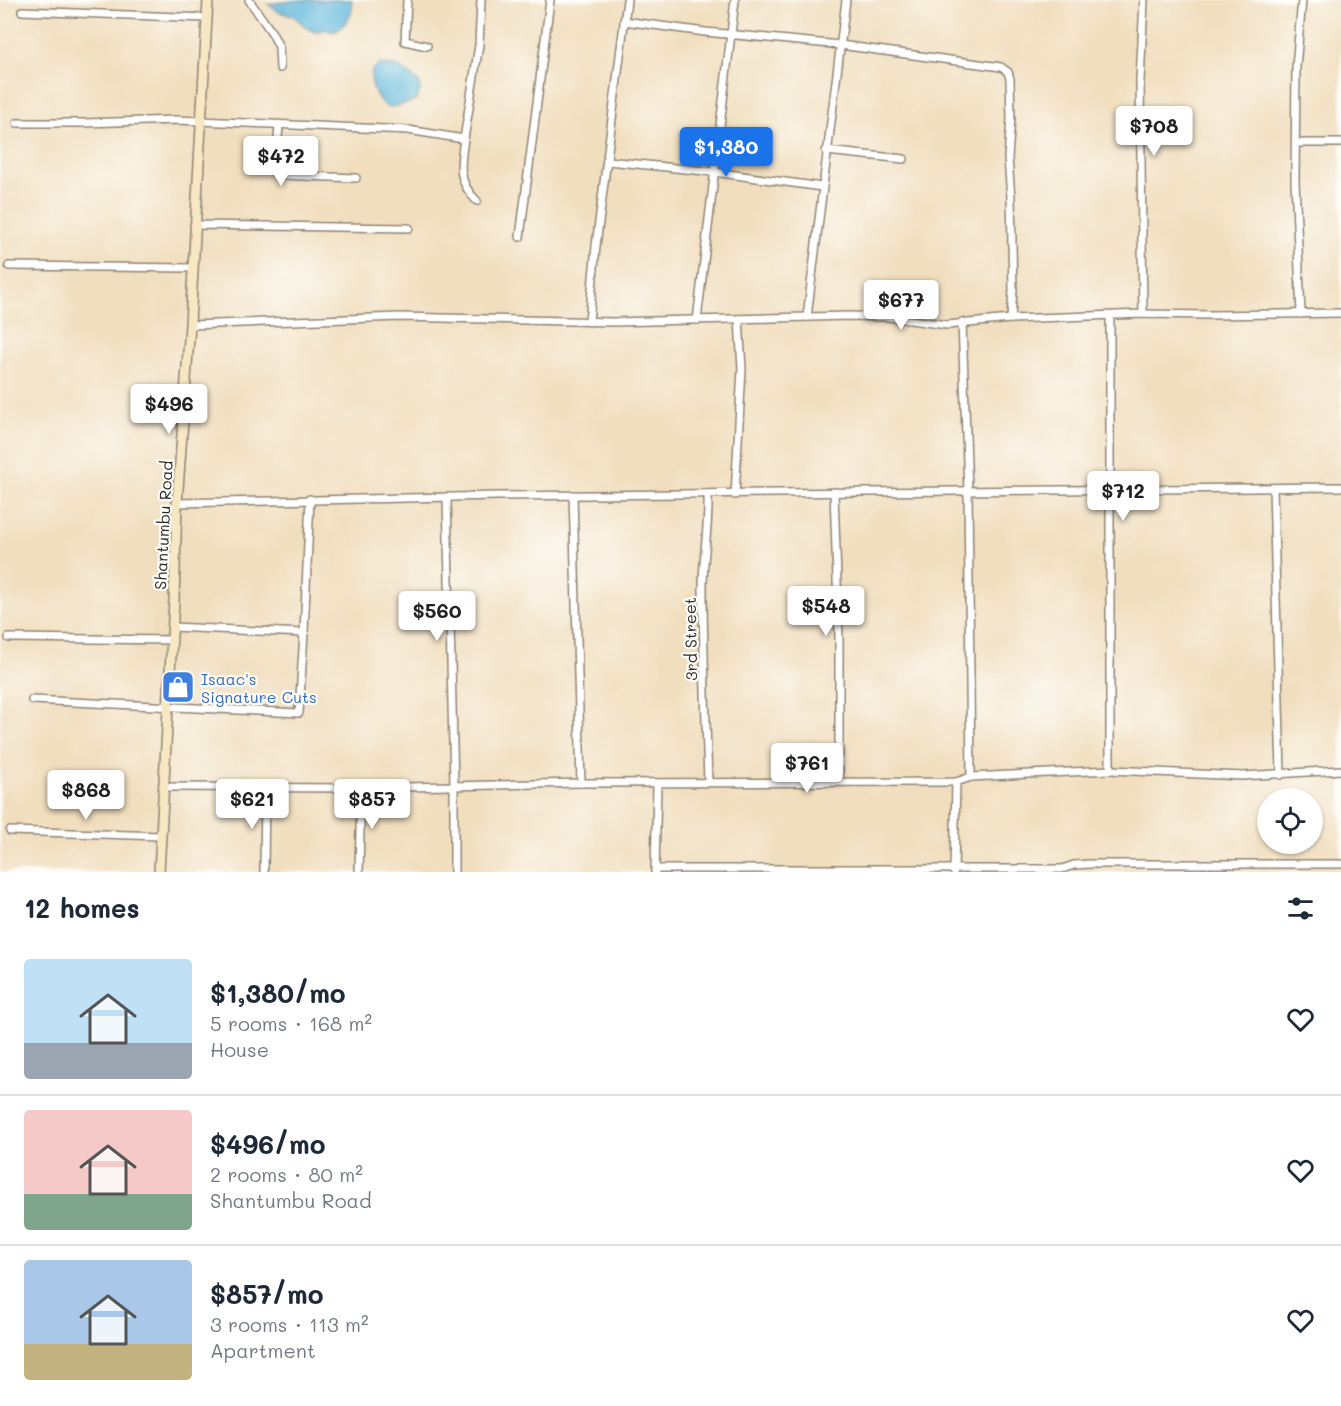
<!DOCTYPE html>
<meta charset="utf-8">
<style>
:root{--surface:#fff;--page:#f6f6f7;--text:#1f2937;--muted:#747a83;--line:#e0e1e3;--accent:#1a73e8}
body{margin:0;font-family:Mali,sans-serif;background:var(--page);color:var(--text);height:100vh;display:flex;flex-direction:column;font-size:22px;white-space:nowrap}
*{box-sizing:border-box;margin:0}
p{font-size:20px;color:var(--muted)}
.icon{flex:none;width:33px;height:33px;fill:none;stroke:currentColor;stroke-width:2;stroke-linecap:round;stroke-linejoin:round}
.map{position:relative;height:872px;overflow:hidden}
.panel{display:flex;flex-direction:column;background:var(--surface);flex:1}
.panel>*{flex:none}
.tools{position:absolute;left:1257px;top:788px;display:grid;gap:12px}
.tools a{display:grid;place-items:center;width:66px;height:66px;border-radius:50%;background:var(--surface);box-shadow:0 2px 4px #0004;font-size:30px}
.price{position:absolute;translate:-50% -51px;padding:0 14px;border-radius:6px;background:#fff;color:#222;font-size:20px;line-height:39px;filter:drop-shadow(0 2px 3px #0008)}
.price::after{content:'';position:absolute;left:50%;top:36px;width:18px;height:14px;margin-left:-9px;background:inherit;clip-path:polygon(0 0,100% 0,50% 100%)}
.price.active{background:var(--accent);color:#fff}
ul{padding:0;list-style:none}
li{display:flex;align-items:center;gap:18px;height:150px;padding:0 24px}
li+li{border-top:2px solid var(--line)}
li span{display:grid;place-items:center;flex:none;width:168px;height:120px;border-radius:6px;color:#555}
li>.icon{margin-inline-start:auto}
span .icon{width:72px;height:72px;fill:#fffc;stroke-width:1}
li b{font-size:26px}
h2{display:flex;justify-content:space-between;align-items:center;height:72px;padding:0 24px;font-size:26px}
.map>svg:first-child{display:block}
.water{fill:#5db7db;stroke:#447183;stroke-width:1.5}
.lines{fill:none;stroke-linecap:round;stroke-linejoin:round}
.street-casing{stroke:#8e8474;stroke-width:10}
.secondary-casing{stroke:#8e8474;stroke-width:12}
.street{stroke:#fff;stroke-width:7}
.secondary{stroke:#f7e8c3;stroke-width:9}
.labels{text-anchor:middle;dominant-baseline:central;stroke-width:4.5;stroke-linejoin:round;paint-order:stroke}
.street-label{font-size:16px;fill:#2b2b2b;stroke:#fdfcf7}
.shop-label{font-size:16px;fill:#366cbe;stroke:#fdfcf7;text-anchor:start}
</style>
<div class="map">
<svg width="1341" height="872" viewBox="0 0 1341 872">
<rect width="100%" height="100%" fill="#fdfcf7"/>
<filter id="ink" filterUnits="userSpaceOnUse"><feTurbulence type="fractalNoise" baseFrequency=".0167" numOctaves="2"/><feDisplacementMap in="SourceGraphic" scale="12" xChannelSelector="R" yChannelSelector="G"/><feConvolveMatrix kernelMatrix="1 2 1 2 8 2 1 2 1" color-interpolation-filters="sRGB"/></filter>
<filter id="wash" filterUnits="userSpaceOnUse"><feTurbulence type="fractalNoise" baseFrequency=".008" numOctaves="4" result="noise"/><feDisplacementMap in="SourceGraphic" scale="24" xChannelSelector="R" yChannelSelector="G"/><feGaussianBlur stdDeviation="1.35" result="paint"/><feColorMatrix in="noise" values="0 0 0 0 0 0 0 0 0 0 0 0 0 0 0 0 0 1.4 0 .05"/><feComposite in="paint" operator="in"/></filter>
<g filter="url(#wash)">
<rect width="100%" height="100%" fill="#f1debe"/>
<g class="water">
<path d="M 299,0 L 352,0 C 354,16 346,23 335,32 L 325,29 L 315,32 L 307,28 L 294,16 L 279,12 L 268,4 Z"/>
<path d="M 380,64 L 399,67 L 419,82 L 420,91 L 416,100 L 398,106 L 387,107 C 375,97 369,85 372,70 Z"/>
</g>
</g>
<g filter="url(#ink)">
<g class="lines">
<g class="street-casing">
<g id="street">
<polyline points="249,0 272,33 279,47 280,68"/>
<polyline points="407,0 405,41 427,46"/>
<polyline points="22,11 207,18"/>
<polyline points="624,21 705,32 840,45 1001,67 1008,72 1010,79 1011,118 1008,158 1011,198 1013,290 1011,319"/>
<path d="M 17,123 L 84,123 L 177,120 L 408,130 L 464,139 C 460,165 457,182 477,201"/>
<polyline points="279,126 275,173 278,175 356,178"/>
<polyline points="464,139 479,45 481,0"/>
<polyline points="1296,143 1341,143"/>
<polyline points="826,151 904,159"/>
<polyline points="608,161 714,172 822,187"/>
<polyline points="194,225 409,228"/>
<polyline points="520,237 550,0"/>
<polyline points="9,266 192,268"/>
<polyline points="1143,314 1140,81 1144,0"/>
<polyline points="1301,314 1295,181 1296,67 1302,0"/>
<polyline points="807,317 846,0"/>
<polyline points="697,320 735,0"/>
<polyline points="589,322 596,246 627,0"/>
<polyline points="962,322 968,491 971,777"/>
<polyline points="190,325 399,317 613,322 848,316 888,317 947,325 1011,319 1143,314 1210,315 1341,313"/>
<polyline points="1273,488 1281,775"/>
<polyline points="834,492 839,637 839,781"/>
<polyline points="573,495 581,783"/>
<path d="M 708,495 C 709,526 703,556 703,587 C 703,652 706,717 708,782"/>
<polyline points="735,495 742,369 739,319"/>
<polyline points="447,498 454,785 454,872"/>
<polyline points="177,503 498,496 1341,487"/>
<polyline points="172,627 304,633"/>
<polyline points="9,638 171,640"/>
<polyline points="32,700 299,713 304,633 310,499"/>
<polyline points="1110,770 1243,776 1341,770"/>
<polyline points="163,787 361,788 581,783 956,782 971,777 1110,770 1110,316"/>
<polyline points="10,831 161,836"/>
<polyline points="656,869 1062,869 1074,865 1090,864 1341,864"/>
<polyline points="264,872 265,788"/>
<polyline points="359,872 361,788"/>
<polyline points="655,872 657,784"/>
<polyline points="954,872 956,782"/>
</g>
</g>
<g class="secondary-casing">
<polyline id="secondary" points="159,872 174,600 177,503 190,325 208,0"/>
</g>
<use href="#street" class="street"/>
<use href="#secondary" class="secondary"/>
</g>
</g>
<defs>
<g id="shop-square" transform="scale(1.725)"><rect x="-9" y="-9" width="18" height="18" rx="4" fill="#3f7fe0" stroke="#fdfcf7"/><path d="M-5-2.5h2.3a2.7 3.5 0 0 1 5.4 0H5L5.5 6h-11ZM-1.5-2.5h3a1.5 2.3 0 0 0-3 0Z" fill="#fff"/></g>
</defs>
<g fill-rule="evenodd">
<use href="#shop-square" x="178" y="687"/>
</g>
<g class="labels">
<g class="street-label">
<text transform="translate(163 525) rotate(-87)">Shantumbu Road</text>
<text transform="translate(690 639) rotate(-91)">3rd Street</text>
</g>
<g class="shop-label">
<text x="201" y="678">Isaac's<tspan x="201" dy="18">Signature Cuts</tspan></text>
</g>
</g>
</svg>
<div class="tools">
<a><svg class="icon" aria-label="locate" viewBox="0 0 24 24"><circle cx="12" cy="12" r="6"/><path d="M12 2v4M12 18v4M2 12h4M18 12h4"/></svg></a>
</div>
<b class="price" style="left:1154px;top:157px">$708</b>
<b class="price active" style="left:726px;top:178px">$1,380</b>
<b class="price" style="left:281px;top:187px">$472</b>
<b class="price" style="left:901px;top:331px">$677</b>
<b class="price" style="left:169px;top:435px">$496</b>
<b class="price" style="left:1123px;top:522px">$712</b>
<b class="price" style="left:826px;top:637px">$548</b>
<b class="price" style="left:437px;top:642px">$560</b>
<b class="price" style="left:807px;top:794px">$761</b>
<b class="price" style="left:86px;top:821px">$868</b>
<b class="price" style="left:252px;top:830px">$621</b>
<b class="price" style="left:372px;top:830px">$857</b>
</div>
<section class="panel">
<h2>12 homes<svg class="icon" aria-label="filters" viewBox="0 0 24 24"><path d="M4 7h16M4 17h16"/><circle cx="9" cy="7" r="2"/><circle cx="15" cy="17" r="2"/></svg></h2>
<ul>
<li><span style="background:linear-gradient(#bfe0f5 70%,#9aa5b1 0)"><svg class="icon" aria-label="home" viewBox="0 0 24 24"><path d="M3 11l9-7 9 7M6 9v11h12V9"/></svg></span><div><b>$1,380/mo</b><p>5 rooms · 168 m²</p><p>House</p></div><svg class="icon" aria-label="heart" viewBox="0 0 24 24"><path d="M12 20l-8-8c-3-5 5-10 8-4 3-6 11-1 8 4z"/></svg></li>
<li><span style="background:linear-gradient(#f6c9c9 70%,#7fa58c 0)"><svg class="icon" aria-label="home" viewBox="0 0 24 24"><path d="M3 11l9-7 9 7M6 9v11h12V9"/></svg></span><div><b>$496/mo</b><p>2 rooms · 80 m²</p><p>Shantumbu Road</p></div><svg class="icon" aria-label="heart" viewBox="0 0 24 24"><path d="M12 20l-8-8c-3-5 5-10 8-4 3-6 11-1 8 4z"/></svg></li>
<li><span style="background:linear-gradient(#a9c7e8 70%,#c2b280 0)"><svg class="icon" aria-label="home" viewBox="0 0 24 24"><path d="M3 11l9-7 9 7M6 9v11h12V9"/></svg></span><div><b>$857/mo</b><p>3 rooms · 113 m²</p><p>Apartment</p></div><svg class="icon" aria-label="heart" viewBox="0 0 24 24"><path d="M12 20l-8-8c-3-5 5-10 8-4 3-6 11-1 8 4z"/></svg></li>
</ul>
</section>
